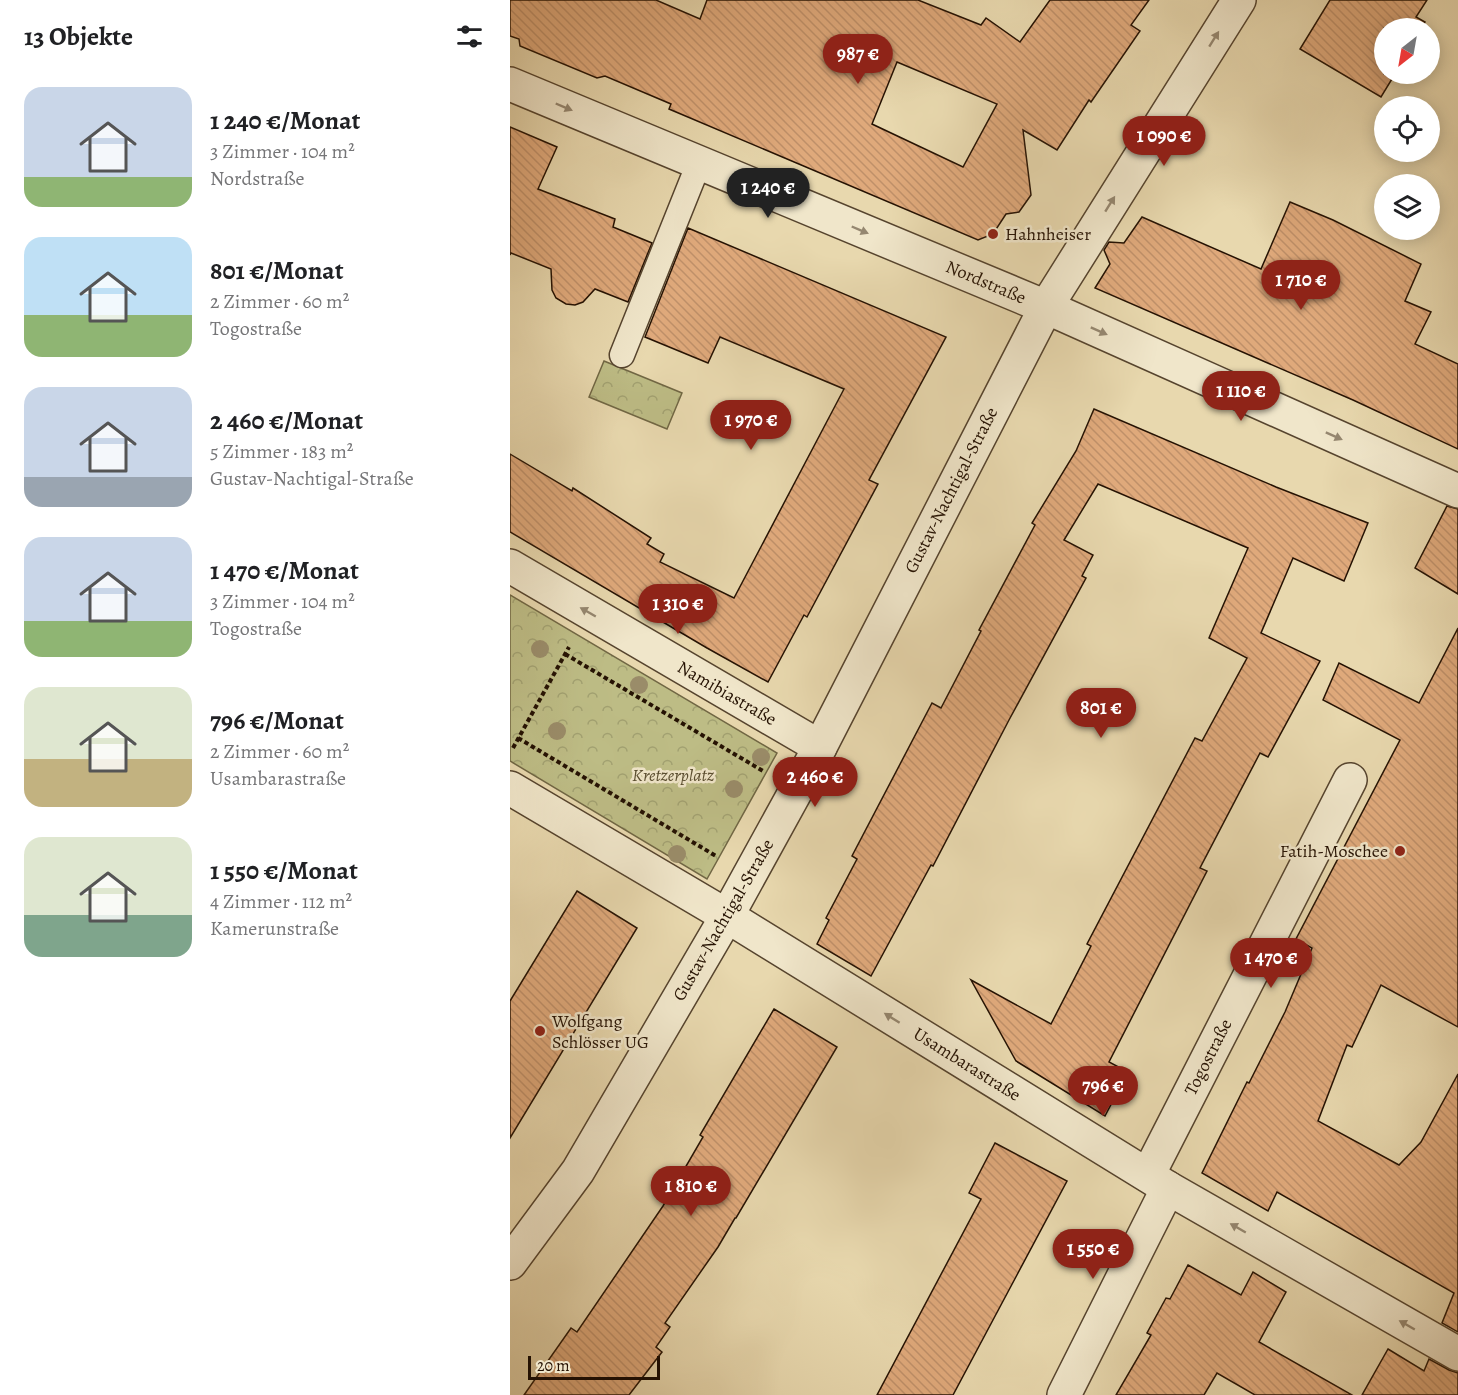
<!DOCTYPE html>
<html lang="de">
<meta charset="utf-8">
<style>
:root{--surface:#fff;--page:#f6f6f6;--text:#202124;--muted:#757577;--accent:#8f2418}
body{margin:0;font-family:Alegreya,serif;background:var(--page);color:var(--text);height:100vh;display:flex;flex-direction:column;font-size:22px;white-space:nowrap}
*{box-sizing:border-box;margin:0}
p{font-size:20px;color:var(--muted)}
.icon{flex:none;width:33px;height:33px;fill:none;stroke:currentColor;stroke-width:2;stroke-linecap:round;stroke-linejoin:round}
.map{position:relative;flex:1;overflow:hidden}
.drawer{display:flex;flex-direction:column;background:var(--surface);width:510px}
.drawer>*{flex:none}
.needle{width:39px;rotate:211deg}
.buttons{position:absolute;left:864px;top:18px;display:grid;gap:12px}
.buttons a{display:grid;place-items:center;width:66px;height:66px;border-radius:50%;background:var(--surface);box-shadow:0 3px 15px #0003;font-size:30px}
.scale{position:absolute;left:18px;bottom:15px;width:132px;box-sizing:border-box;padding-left:6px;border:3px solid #251203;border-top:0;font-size:16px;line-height:21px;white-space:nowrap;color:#251203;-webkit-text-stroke:4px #f0e6ca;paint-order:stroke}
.price{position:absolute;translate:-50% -51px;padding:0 14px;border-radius:21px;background:var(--accent);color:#fff;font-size:20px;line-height:39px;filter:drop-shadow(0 2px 3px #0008)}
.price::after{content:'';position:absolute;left:50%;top:36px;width:18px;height:14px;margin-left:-9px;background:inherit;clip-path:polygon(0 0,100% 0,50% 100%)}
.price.selected{background:#222;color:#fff}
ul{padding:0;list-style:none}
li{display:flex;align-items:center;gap:18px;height:150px;padding:0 24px}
li span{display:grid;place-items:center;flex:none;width:168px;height:120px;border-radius:18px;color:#555}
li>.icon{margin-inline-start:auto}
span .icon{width:72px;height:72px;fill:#fffc;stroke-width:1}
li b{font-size:26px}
h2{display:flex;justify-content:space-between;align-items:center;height:72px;padding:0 24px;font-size:26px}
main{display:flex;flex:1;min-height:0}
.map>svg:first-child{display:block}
.park{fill:url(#park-crowns);stroke:#716744;stroke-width:1.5}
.building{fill:url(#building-back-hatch);stroke:#251203;stroke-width:1.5;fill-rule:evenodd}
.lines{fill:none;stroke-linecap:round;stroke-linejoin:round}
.lane-casing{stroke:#56442e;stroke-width:27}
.street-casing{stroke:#56442e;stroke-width:36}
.path{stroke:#251203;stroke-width:4;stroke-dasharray:4.5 3;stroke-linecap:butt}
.lane{stroke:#f0e6ca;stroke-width:24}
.street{stroke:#f0e6ca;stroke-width:33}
.tree{fill:#9a8c69}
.oneway{fill:#958770}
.poi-dot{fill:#8f2418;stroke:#f0e6ca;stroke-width:2}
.labels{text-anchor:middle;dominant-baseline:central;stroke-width:5;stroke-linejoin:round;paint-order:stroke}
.poi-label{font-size:18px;fill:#251203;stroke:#f0e6ca;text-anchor:start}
.street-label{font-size:18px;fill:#251203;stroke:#f0e6ca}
.park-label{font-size:18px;font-style:italic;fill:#5a4e30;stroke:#f0e6ca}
</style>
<main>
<section class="drawer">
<h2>13 Objekte<svg class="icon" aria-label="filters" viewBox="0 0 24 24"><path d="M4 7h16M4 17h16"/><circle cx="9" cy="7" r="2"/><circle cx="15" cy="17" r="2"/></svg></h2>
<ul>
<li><span style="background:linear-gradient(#c9d6e8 75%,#8fb573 0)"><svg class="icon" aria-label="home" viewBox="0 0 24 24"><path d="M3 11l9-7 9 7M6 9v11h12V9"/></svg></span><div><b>1 240 €/Monat</b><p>3 Zimmer · 104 m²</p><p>Nordstraße</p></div></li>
<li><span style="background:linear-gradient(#bfe0f5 65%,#8fb573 0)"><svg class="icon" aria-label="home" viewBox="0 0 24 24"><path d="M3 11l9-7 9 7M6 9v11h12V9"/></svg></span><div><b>801 €/Monat</b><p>2 Zimmer · 60 m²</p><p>Togostraße</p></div></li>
<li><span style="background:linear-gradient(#c9d6e8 75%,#9aa5b1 0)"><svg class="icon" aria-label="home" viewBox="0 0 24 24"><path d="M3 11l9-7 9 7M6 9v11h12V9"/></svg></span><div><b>2 460 €/Monat</b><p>5 Zimmer · 183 m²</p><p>Gustav-Nachtigal-Straße</p></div></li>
<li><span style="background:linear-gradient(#c9d6e8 70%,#8fb573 0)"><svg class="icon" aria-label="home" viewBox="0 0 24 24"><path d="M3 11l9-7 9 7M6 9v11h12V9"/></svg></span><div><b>1 470 €/Monat</b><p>3 Zimmer · 104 m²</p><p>Togostraße</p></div></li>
<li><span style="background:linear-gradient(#dfe7d0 60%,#c2b280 0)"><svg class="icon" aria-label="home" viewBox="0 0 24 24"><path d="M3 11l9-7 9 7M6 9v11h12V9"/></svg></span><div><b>796 €/Monat</b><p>2 Zimmer · 60 m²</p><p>Usambarastraße</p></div></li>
<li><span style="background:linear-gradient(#dfe7d0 65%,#7fa58c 0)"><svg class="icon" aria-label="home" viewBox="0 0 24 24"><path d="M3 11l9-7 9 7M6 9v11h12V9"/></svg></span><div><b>1 550 €/Monat</b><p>4 Zimmer · 112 m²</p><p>Kamerunstraße</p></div></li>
</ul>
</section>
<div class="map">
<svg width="948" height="1395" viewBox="0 0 948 1395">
<defs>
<pattern id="park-crowns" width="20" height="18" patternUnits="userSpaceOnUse" patternTransform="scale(1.5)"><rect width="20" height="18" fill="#bdbc85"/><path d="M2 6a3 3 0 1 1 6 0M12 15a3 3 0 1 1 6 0" fill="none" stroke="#a2a171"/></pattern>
<pattern id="building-back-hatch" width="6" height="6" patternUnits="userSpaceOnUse" patternTransform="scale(1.5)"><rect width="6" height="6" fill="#dfa97b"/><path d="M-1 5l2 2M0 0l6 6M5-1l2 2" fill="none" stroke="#bf9069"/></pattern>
</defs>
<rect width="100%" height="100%" fill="#e8d8ae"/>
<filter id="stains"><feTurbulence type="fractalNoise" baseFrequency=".00333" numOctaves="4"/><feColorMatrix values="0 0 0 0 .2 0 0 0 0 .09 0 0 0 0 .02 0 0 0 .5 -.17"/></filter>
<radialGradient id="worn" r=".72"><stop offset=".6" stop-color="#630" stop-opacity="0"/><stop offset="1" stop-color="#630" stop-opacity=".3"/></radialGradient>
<g class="park">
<polygon points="94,361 172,393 157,429 79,397"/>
<polygon points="0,595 267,753 197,879 0,761"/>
</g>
<g class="building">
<path d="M 0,0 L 146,0 L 190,19 L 197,0 L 408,0 L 471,25 L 476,18 L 510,42 L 540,0 L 639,0 L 621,25 L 630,31 L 581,102 L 579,100 L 547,150 L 513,130 L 521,195 L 509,212 L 496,214 L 483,234 L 468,240 L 159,109 L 161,104 L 95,76 L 87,78 L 10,46 L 9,39 L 0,36 ZM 387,62 L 487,104 L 453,167 L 362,124 Z"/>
<polygon points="820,0 917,0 906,17 915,22 911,28 874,28 874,74 885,74 871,97 790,49"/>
<polygon points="0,127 47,147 28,189 105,219 103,227 142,243 118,302 85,289 73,302 65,305 56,304 46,298 42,290 41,269 1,253 0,255"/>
<polygon points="780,202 823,220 911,264 895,301 921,312 905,344 948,364 948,449 843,400 585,288 600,264 594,250 599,242 614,243 632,217 751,269"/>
<polygon points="178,228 436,337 359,480 368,484 297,617 294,615 258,682 197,648 0,532 0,454 62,491 63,488 141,538 137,544 154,554 150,562 224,598 334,389 210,337 198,363 135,337"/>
<polygon points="584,409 766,487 858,523 834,581 783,558 751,633 810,661 758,757 750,753 690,868 697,871 599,1062 618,1072 595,1116 506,1061 461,980 541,1024 581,946 577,944 685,738 692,741 737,658 699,638 738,548 588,484 554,540 583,555 572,576 576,578 499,720 423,866 421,865 361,976 307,944 319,920 316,918 347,859 342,856 422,703 431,708 471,631 469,630 525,525 522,523 566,451"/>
<polygon points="937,506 948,509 948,594 905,568"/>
<polygon points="948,628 948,1027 871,985 842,1047 837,1045 808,1121 889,1165 911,1142 948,1074 948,1332 932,1323 944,1293 767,1192 758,1211 692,1173 737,1082 739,1083 775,1012 802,948 786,939 890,740 813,700 829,663 909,703"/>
<polygon points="67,891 127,928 0,1138 0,1001"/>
<polygon points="264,1009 327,1047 226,1218 225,1218 208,1247 155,1323 160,1327 146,1347 152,1352 119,1395 14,1395 61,1328 67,1332 153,1206 193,1137 190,1135"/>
<polygon points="485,1143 557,1181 443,1395 367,1395 471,1199 459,1193"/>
<polygon points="678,1265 731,1295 743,1272 776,1292 749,1342 842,1395 745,1395 707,1373 694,1395 606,1395 641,1335 637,1333 656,1298 660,1299"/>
<polygon points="878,1349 914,1371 919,1359 939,1370 948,1373 948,1395 852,1395"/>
</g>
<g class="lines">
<g class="lane-casing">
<polyline id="lane" points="112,355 189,163"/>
</g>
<g class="street-casing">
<g id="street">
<polyline points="0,84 536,307 948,491"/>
<polyline points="0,566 310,747"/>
<polyline points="0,788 217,916 658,1188 948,1354"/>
<polyline points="638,1175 840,780"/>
<polyline points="0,1263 68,1171 217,916 310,747 536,307 729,0"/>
<polyline points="554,1395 658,1188"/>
</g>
</g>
<g class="path">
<polyline points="55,654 253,771"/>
<polyline points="8,738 206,856"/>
<polyline points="3,748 59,647"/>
</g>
<use href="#lane" class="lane"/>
<use href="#street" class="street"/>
</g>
<g class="tree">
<circle cx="30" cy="649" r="9"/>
<circle cx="129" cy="685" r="9"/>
<circle cx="47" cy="731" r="9"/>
<circle cx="251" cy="757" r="9"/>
<circle cx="224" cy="789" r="9"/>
<circle cx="167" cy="854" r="9"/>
</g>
<defs><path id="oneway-solid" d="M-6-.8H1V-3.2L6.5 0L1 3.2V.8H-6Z" transform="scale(1.5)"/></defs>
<g class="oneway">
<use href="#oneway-solid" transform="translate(704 39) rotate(-58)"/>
<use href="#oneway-solid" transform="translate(54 107) rotate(23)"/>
<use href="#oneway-solid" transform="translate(600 204) rotate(-58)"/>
<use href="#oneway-solid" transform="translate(350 230) rotate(23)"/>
<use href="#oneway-solid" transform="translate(589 331) rotate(24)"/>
<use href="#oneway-solid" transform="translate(824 436) rotate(24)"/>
<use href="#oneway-solid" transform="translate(78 612) rotate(-150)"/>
<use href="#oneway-solid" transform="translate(382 1018) rotate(-148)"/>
<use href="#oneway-solid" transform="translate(728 1228) rotate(-150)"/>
<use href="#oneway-solid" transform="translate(897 1325) rotate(-150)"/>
</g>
<g class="poi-dot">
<circle cx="483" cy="234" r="6"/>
<circle cx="890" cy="851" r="6"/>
<circle cx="30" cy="1031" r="6"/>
</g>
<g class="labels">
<g class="poi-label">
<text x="495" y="234">Hahnheiser</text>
<text x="878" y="851" text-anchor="end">Fatih-Moschee</text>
<text x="42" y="1021">Wolfgang<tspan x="42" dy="21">Schlösser UG</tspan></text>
</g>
<g class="street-label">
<text transform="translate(476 282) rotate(23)">Nordstraße</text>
<text transform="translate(441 490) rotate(-63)">Gustav-Nachtigal-Straße</text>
<text transform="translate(217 693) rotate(30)">Namibiastraße</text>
<text transform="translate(213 920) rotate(-60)">Gustav-Nachtigal-Straße</text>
<text transform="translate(698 1057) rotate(-63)">Togostraße</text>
<text transform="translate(457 1064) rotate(32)">Usambarastraße</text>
</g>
<g class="park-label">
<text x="163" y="775">Kretzerplatz</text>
</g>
</g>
<rect width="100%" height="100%" filter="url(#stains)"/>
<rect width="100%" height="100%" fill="url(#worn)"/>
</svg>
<div class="buttons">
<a><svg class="needle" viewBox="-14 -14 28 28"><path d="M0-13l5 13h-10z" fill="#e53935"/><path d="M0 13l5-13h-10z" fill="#757577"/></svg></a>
<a><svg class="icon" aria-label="locate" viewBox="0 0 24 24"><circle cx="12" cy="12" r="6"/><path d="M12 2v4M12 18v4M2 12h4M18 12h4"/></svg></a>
<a><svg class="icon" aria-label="layers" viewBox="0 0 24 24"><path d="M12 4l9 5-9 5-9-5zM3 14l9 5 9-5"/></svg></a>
</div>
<div class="scale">20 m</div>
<b class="price" style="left:348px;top:85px">987 €</b>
<b class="price" style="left:654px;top:167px">1 090 €</b>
<b class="price selected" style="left:258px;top:219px">1 240 €</b>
<b class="price" style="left:791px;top:311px">1 710 €</b>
<b class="price" style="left:731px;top:422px">1 110 €</b>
<b class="price" style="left:241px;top:451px">1 970 €</b>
<b class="price" style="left:168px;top:635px">1 310 €</b>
<b class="price" style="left:591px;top:739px">801 €</b>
<b class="price" style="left:305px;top:808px">2 460 €</b>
<b class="price" style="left:761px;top:989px">1 470 €</b>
<b class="price" style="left:593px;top:1117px">796 €</b>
<b class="price" style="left:181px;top:1217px">1 810 €</b>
<b class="price" style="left:583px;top:1280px">1 550 €</b>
</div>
</main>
